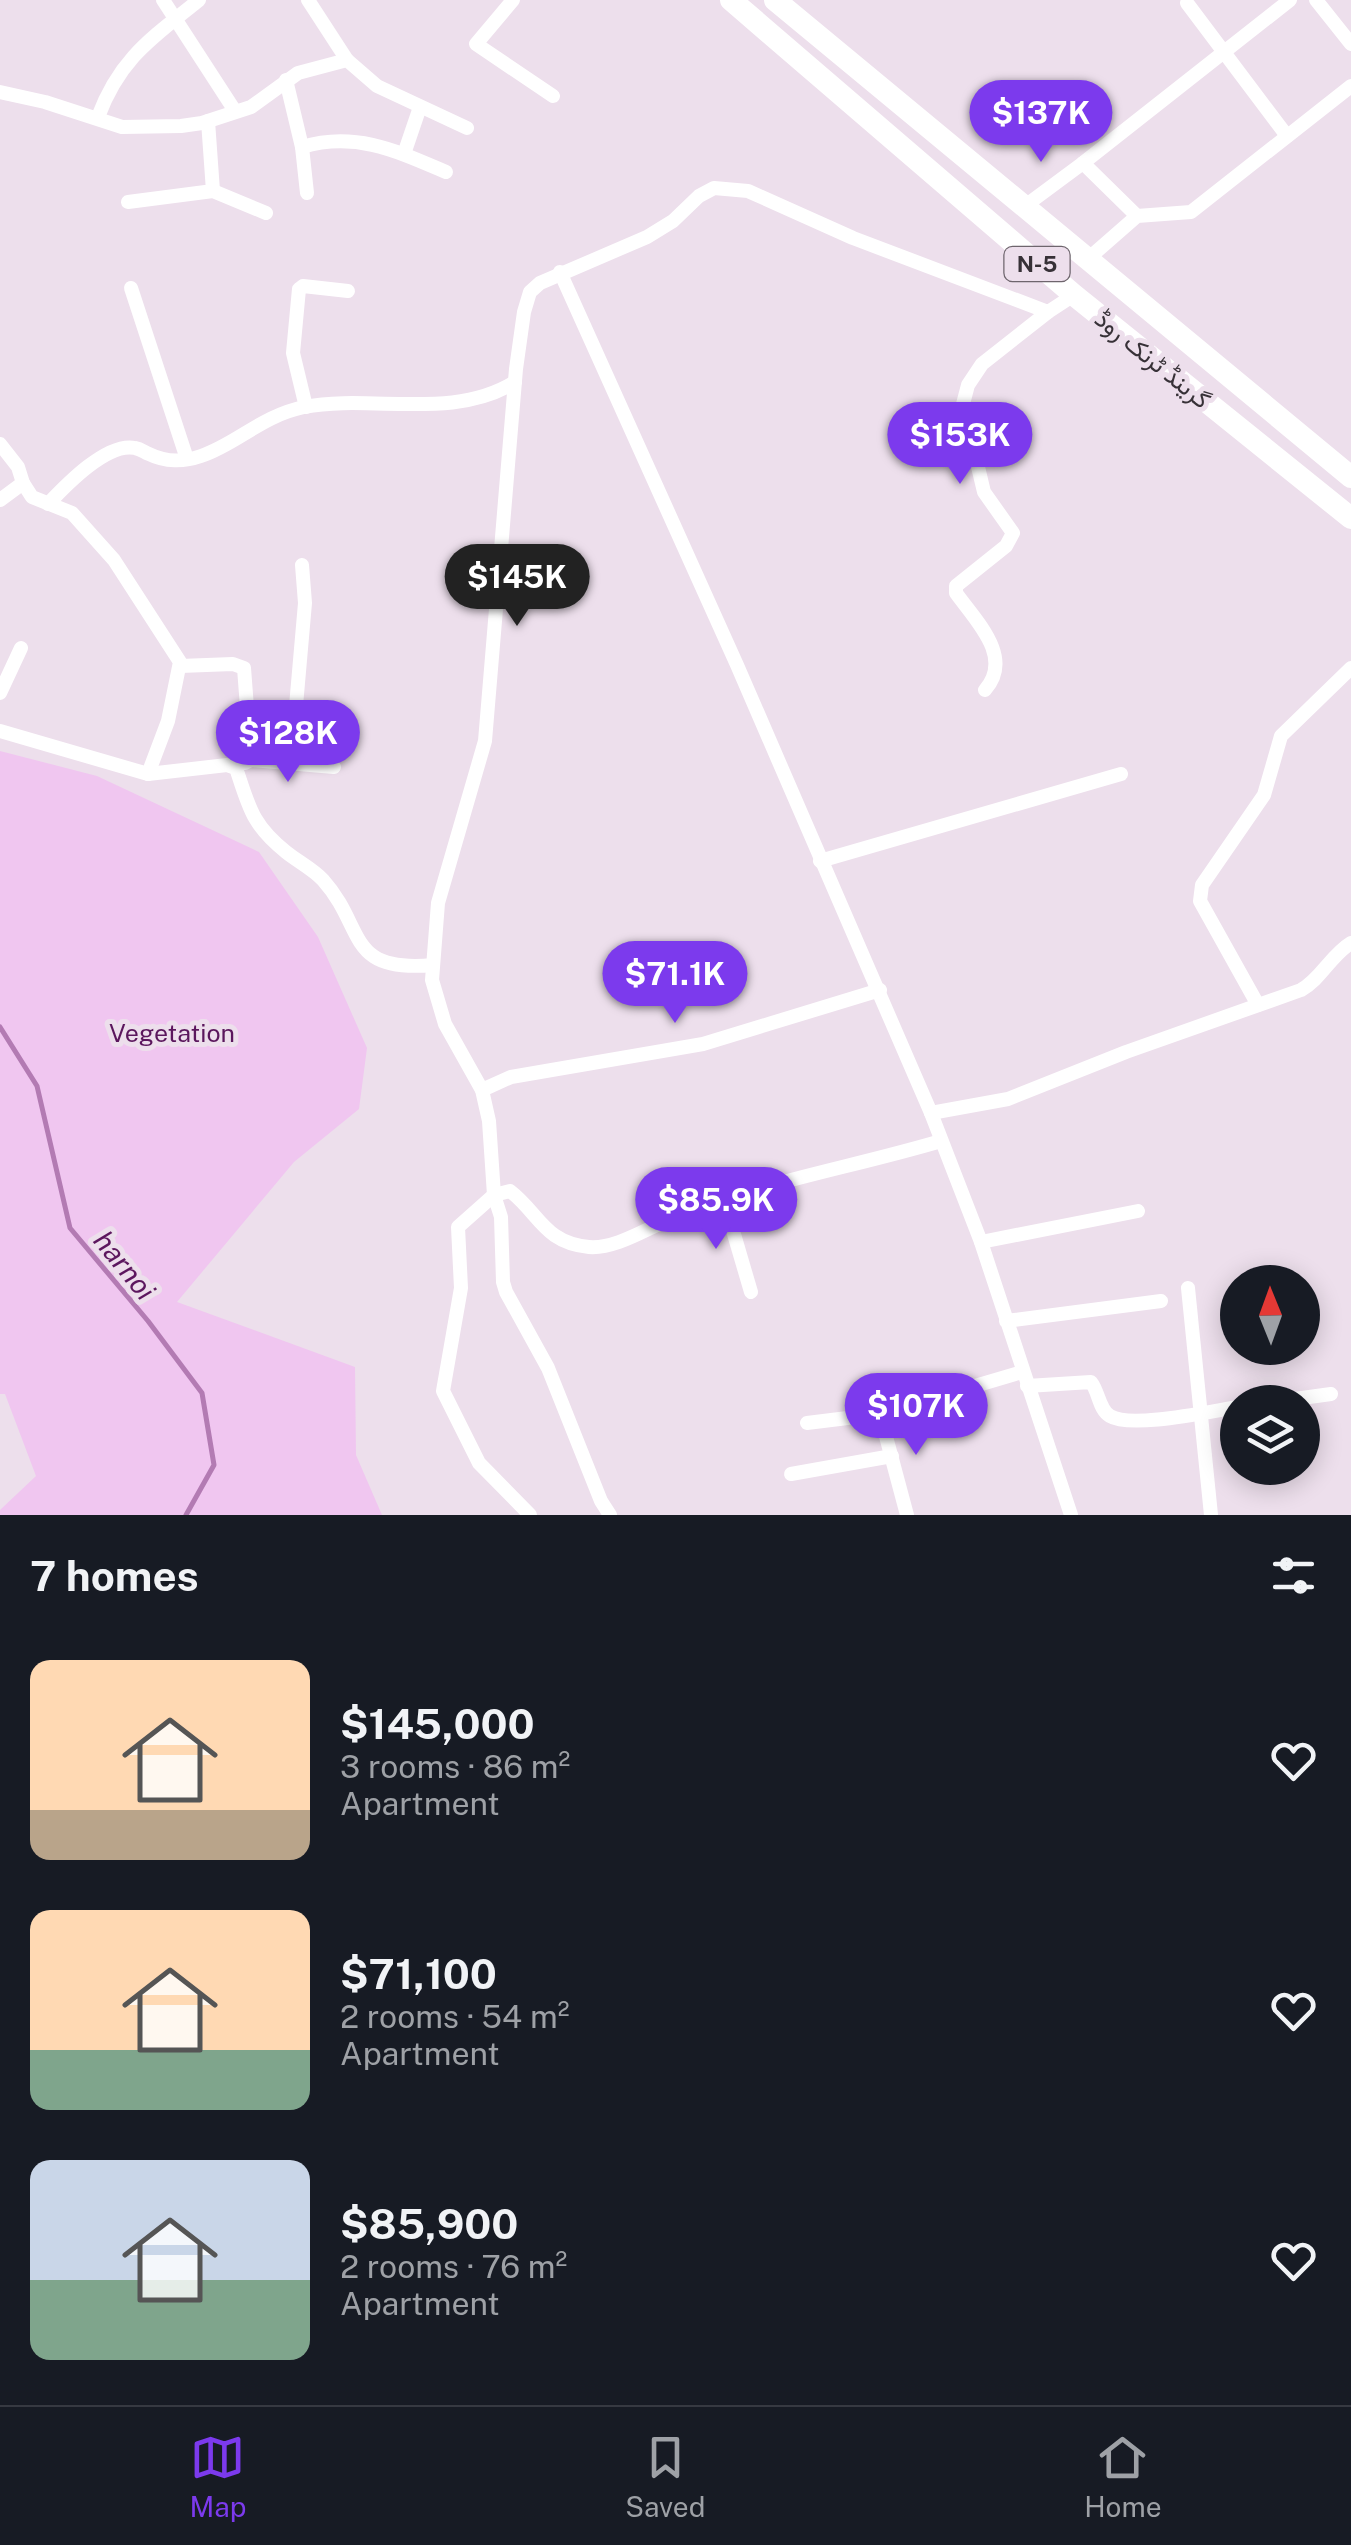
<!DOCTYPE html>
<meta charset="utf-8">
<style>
:root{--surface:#171b24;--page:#242831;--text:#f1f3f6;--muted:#9ea1a6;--line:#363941;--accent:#7c3aed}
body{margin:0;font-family:"Public Sans",Vazirmatn,sans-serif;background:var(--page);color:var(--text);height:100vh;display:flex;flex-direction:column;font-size:38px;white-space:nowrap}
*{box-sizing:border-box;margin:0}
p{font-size:32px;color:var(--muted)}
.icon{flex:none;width:55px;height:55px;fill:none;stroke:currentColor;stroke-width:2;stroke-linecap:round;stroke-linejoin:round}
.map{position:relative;height:1515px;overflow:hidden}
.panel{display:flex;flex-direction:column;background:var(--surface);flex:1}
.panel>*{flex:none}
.needle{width:65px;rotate:359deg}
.buttons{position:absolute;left:1220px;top:1265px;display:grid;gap:20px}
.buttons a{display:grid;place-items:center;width:100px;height:100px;border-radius:50%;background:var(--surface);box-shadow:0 5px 25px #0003;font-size:50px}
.price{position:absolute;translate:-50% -85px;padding:0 22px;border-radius:35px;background:var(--accent);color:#fff;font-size:32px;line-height:65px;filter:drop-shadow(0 2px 5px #0008)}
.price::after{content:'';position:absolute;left:50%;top:60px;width:30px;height:22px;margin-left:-15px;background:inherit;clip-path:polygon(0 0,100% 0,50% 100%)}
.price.on{background:#222;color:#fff}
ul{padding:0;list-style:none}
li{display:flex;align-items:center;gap:30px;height:250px;padding:0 30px}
li span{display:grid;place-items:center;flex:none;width:280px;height:200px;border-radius:20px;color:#555}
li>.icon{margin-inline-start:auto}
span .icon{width:120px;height:120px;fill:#fffc;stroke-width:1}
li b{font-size:42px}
h2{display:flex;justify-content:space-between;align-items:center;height:120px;padding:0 30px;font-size:42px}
.menu{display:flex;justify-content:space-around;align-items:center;height:140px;border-top:2px solid var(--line);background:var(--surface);font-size:28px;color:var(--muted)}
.menu a{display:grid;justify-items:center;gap:5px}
.menu .on{color:var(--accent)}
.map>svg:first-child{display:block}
.green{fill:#f0c6f0}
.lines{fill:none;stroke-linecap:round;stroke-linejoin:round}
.stream{stroke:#b37bb3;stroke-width:5}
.minor{stroke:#fff;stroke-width:14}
.trunk{stroke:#fff;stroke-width:22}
.labels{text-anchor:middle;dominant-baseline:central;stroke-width:10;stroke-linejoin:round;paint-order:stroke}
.shield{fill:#eddfec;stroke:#6e656d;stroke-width:2.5}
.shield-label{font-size:22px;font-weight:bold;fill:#373137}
.street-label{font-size:25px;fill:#373137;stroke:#eddfec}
.park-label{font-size:25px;fill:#5b175d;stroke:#eddfec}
.water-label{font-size:28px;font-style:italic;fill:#5c175e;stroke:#eddfec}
</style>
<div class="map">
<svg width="1351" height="1515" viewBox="0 0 1351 1515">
<rect width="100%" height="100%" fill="#eddfec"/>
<polygon class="green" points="0,751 97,776 259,852 318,937 367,1048 359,1109 294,1162 177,1302 355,1367 356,1455 382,1515 0,1515 0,1510 36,1476 5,1394 0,1394"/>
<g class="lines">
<polyline class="stream" points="0,1027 37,1086 70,1228 148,1321 202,1393 214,1465 186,1515"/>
<g class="minor">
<polyline points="163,0 235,111"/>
<polyline points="308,0 347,60"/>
<polyline points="513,0 476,44 553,96"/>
<polyline points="1316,0 1351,44"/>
<polyline points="1187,3 1287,136"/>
<polyline points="286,80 302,147 307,193"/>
<polyline points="0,92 45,102 122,127 181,126 202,123 251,107 298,73 347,60 377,86 467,128"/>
<path d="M 98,117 C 120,58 152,38 199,0"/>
<polyline points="208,121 213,191"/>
<path d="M 302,147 C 355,131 397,151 446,172"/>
<polyline points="404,154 420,107"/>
<polyline points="128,202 213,191 266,213"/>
<polyline points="1025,206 1083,163"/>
<polyline points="1137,216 1083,163 1290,0"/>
<polyline points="1089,258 1137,216 1191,212 1351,86"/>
<polyline points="560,272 737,665 931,1113"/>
<polyline points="131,288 187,459"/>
<polyline points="306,407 293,353 299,289 303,286 348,291"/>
<polyline points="0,444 18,467 23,483 32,497 72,513 114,560 180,662 168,721 148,774"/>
<polyline points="0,500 23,483"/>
<path d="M 48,504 C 66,485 107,442 135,448 C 141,449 144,452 149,454 C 165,462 184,462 201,456 C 237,444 261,416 304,407 C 371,394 453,421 515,382"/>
<polyline points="180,666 233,664 244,668 251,760"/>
<path d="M 985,690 C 1014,657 976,621 956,593 L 956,586 L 1006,546 L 1013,533 L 984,492 L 963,404 L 968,385 L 982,364 L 1048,312"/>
<polyline points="0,693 21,648"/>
<path d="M 0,731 L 148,774 L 227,765 L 236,768 C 249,807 252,825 286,852 C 297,861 313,869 323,880 C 366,928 345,973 433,965"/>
<polyline points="245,763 251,760 334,767"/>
<polyline points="291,763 305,603 302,565"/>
<polyline points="820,861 1121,774"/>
<polyline points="1258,1005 1200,901 1202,885 1264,795 1281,736 1351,668"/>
<polyline points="482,1090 511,1077 703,1044 880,990"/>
<polyline points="724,1200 751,1292"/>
<polyline points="981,1242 1138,1211"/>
<polyline points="1188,1288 1211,1515"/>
<polyline points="1006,1321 1161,1301"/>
<path d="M 1027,1386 L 1091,1382 C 1099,1392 1099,1410 1110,1416 C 1131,1429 1211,1411 1238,1407"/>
<polyline points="1273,1402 1331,1394"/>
<polyline points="880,1414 907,1515"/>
<polyline points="807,1423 880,1414 1022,1372"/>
<polyline points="791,1474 892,1456"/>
<path d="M 530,1515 L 479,1463 L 443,1391 L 461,1288 L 458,1227 L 494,1195 L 510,1191 C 539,1213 544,1243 589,1247 C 615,1249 644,1230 668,1220 C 756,1183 850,1168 941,1141"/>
<polyline points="610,1515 601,1501 548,1368 506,1292 503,1282 501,1217 494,1195 489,1121 482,1090 445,1024 432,980 438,903 485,741 516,369 524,312 530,292 540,283 647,237 673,221 699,196 714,188 748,191 853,238 1048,312 1074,295"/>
<path d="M 1071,1515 L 981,1242 L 931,1113 L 1008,1099 L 1126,1052 L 1301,990 C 1321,979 1331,955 1351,943"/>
</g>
<g class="trunk">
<polyline points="731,0 1074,295 1351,518"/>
<polyline points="775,0 1351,477"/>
</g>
</g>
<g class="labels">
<rect class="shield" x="1004.5" y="247" width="65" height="34" rx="8"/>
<g class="shield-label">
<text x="1037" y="264">N-5</text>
</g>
<g class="street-label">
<text transform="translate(1153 359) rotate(39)">گرینڈ ٹرنک روڈ</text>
</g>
<g class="park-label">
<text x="172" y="1033">Vegetation</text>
</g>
<g class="water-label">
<text transform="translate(125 1265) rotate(51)">harnoi</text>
</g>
</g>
</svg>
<div class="buttons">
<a><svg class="needle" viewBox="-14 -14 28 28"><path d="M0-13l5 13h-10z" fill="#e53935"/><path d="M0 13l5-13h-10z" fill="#9ea1a6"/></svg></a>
<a><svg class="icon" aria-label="layers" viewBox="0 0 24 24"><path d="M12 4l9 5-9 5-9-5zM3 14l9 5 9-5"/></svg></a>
</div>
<b class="price" style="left:1041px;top:165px">$137K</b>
<b class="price" style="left:960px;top:487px">$153K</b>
<b class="price on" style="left:517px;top:629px">$145K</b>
<b class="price" style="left:288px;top:785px">$128K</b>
<b class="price" style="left:675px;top:1026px">$71.1K</b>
<b class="price" style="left:716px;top:1252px">$85.9K</b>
<b class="price" style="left:916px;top:1458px">$107K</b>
</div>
<section class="panel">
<h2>7 homes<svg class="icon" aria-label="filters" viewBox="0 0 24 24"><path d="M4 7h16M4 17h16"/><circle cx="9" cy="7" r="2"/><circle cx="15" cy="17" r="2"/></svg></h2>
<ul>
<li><span style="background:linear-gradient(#ffd9b3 75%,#b9a48a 0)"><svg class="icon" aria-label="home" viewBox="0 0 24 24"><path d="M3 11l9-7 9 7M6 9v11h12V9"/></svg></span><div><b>$145,000</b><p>3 rooms · 86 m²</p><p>Apartment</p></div><svg class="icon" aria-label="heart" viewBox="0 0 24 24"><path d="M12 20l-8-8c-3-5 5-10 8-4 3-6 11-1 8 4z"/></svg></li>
<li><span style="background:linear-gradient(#ffd9b3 70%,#7fa58c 0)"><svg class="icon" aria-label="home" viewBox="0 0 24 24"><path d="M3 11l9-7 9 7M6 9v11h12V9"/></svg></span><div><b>$71,100</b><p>2 rooms · 54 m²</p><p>Apartment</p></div><svg class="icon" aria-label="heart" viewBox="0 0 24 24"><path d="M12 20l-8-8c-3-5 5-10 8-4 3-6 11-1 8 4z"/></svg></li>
<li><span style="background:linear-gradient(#c9d6e8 60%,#7fa58c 0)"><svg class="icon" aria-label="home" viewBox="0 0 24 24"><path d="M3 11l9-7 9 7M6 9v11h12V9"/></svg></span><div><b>$85,900</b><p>2 rooms · 76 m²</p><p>Apartment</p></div><svg class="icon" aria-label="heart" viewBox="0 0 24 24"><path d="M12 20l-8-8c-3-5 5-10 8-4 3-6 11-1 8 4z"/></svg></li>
</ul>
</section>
<nav class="menu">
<a class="on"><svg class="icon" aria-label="map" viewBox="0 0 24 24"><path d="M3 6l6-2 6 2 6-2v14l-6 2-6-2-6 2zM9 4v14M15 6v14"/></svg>Map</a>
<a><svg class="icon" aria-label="saved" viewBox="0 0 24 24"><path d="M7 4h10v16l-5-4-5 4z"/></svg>Saved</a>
<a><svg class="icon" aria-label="home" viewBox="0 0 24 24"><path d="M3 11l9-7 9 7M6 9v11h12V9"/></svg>Home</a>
</nav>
